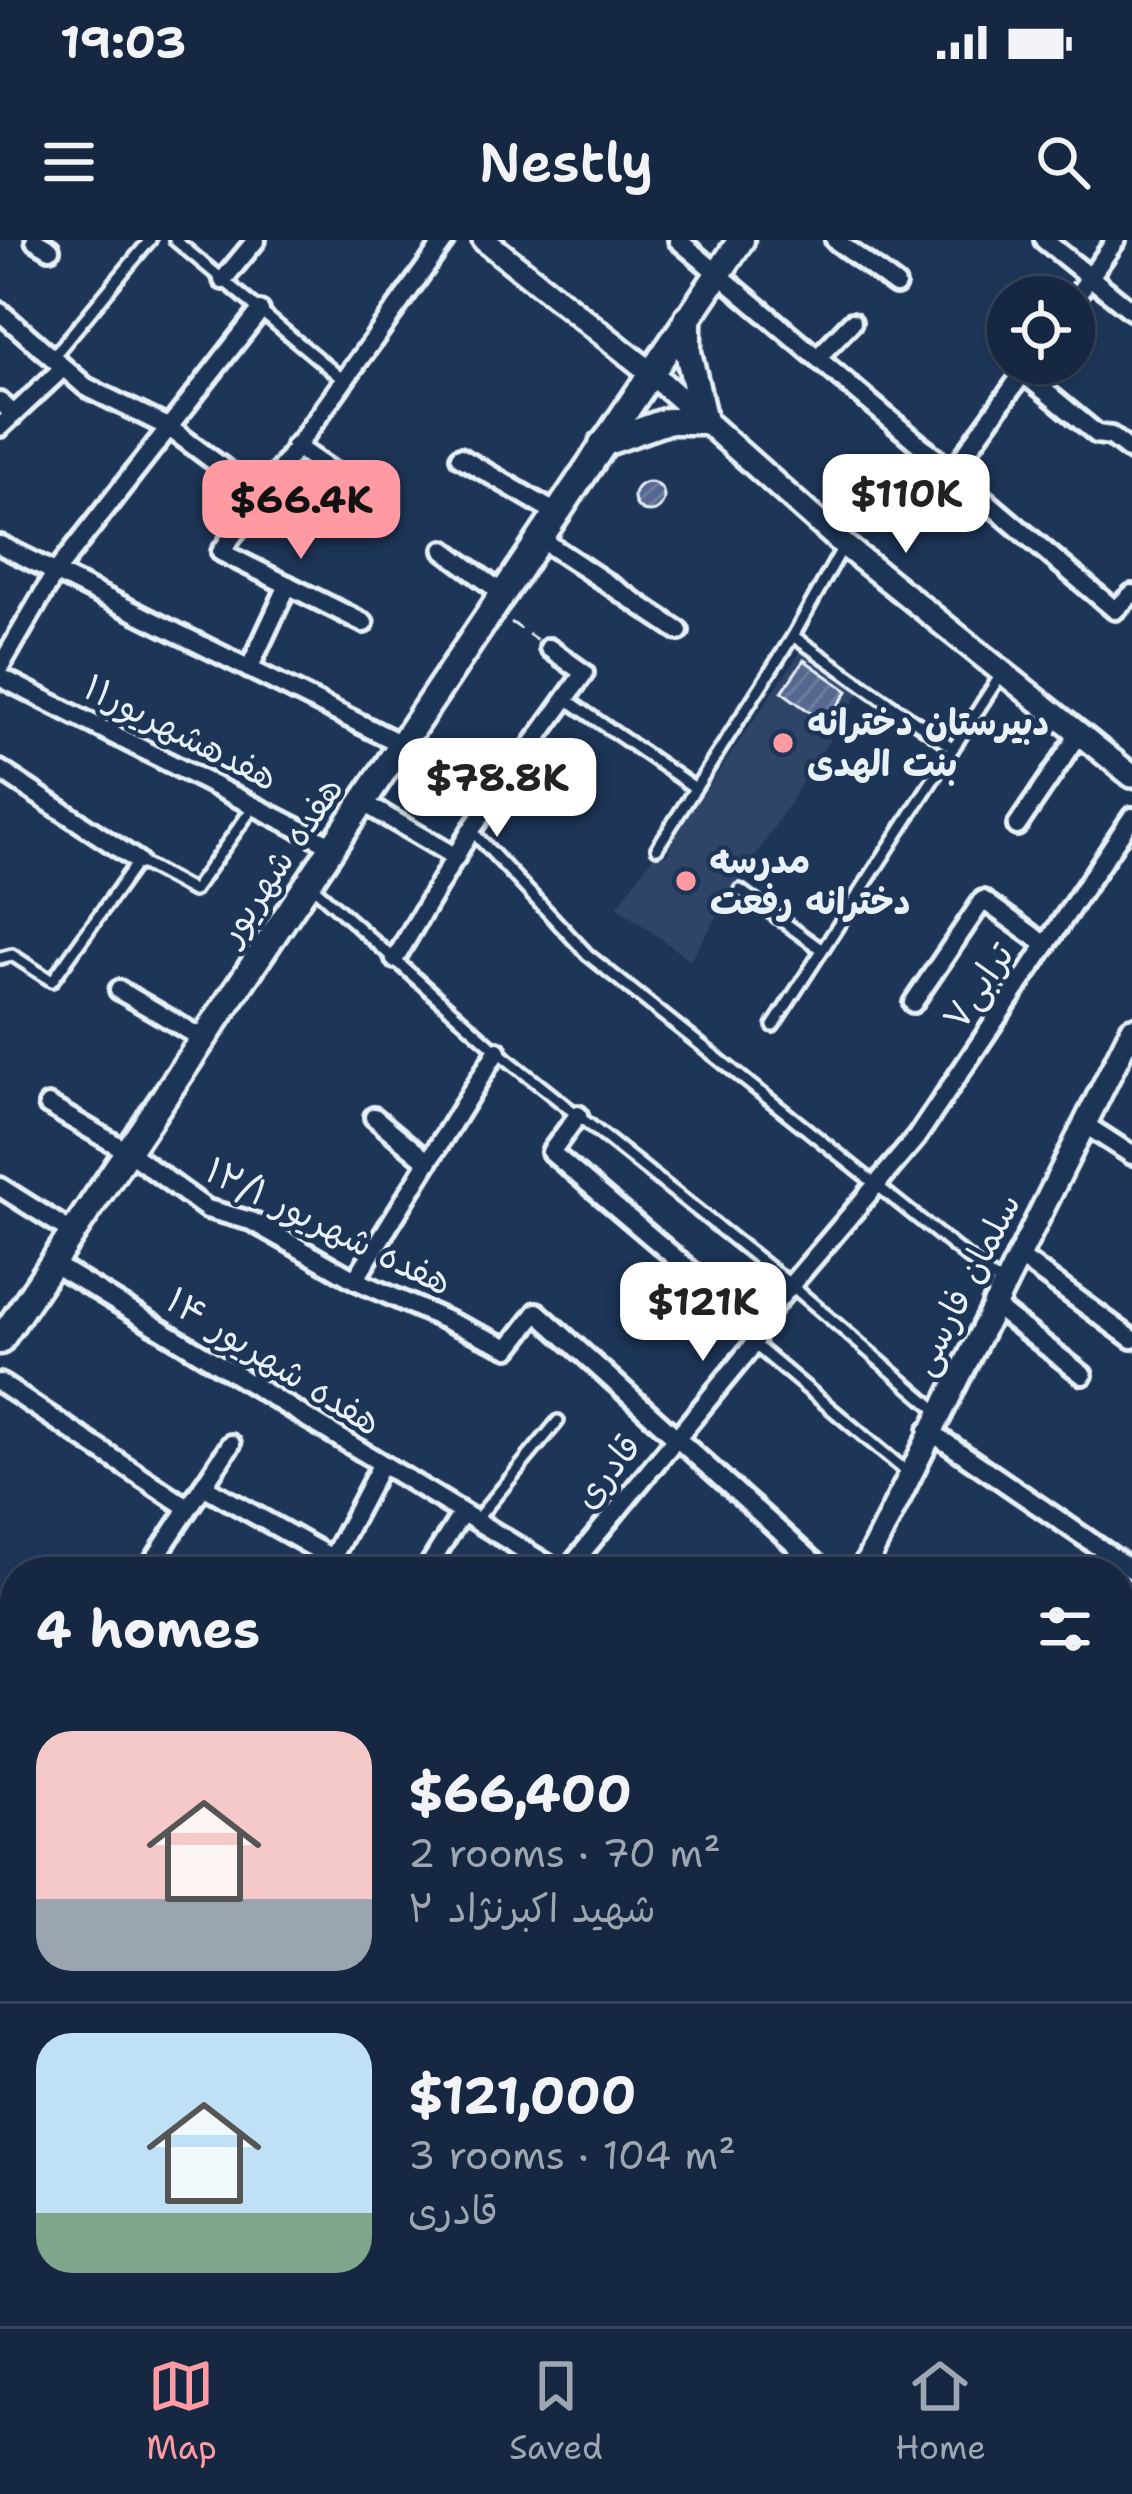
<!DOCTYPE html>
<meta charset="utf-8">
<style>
:root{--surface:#162841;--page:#23344c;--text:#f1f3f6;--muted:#9ea6b1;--line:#35445a;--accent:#ff9aa2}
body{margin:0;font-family:"Shantell Sans","Playpen Sans Arabic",sans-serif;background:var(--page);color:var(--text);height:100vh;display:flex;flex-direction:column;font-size:45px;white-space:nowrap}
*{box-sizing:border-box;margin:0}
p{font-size:39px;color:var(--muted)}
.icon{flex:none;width:66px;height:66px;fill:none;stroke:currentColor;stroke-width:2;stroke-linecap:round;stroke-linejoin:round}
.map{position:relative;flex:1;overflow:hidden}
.side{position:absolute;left:0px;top:1317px;width:1134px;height:771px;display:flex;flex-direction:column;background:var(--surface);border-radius:48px 48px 0 0;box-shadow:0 3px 9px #0004,0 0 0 3px var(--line)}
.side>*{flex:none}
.buttons{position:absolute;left:987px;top:36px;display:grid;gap:24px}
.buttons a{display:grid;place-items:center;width:108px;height:108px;border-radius:50%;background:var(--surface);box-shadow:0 3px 9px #0004,0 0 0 3px var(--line);font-size:60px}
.price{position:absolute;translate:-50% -102px;padding:0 27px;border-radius:24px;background:#fff;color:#222;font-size:39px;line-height:78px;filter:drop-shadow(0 3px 6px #0008)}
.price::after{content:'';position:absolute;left:50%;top:72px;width:36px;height:27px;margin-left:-18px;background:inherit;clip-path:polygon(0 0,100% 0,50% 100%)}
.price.current{background:var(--accent);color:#111}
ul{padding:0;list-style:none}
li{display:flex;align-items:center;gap:36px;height:300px;padding:0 36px}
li+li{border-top:3px solid var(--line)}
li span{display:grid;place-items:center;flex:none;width:336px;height:240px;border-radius:36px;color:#555}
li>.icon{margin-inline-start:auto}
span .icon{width:144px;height:144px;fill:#fffc;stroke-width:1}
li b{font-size:51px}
h2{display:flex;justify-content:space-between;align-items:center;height:144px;padding:0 36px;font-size:51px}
.status{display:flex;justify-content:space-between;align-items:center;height:84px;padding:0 60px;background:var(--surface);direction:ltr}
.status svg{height:33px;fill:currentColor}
header{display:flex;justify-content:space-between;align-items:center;height:156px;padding:0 36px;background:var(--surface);font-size:54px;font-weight:600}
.tabs{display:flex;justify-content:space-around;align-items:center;height:168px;border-top:3px solid var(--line);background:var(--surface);font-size:33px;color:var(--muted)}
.tabs a{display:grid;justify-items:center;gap:6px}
.tabs .current{color:var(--accent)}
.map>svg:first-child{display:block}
.built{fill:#2e4468}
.building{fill:url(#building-hatch);stroke:#e8f1f8;stroke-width:3}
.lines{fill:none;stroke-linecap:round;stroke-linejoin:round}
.service-casing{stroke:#e8f1f8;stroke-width:18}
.minor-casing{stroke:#e8f1f8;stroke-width:26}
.tertiary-casing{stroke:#e8f1f8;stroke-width:30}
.secondary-casing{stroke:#e8f1f8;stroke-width:33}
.path{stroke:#e8f1f8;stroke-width:3;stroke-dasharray:12 9;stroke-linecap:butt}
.service{stroke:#1d3557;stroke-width:9}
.minor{stroke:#1d3557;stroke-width:16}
.tertiary{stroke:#1d3557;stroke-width:21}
.secondary{stroke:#1d3557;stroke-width:24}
.poi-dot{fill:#ff9aa2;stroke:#1d3557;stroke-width:4.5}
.labels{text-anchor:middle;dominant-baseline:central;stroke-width:9;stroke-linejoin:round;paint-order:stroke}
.poi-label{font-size:36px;font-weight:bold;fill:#e8f1f8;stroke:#1d3557;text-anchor:start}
.street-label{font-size:36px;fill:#e8f1f8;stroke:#1d3557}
</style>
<div class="status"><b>19:03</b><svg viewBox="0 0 49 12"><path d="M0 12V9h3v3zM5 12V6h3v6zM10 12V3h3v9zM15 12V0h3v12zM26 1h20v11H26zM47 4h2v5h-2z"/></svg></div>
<header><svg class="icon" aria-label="menu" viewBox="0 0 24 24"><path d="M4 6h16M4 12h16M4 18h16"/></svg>Nestly<svg class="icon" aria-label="search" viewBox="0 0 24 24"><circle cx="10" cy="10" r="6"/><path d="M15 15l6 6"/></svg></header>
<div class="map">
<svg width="1132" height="2086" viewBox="0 0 1132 2086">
<defs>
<pattern id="building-hatch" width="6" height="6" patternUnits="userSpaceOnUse" patternTransform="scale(3)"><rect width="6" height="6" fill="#566890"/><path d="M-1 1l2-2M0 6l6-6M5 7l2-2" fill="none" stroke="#6e7ea0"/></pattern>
</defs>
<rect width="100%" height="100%" fill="#1d3557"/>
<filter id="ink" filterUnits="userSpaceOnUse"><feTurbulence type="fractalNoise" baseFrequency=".00833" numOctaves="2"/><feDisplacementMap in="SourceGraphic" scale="24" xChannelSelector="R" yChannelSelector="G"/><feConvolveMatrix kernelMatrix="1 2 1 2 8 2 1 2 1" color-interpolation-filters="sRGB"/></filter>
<g filter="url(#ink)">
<polygon class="built" points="801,411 861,450 690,720 617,667 653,616 668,615 671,602"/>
<g class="building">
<circle cx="649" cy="257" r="15"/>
<polygon points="804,420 848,451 825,483 782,452"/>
</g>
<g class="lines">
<g class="service-casing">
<g id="service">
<polyline points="175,0 341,138"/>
<polyline points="52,118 150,0"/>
<polyline points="793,396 953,508"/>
<polyline points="566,459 695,548"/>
<polyline points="471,590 588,715 1002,1045"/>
<polyline points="657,608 793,396 844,305"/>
<polyline points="312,646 503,816 791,1045 938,1171"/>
<polyline points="740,650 822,710"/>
<polyline points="0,718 12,715 52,741 138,621 193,651 254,566"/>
<polyline points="773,786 1002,433"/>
<polyline points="754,1104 908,1233"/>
<polyline points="475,1281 558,1181"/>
</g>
</g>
<g class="minor-casing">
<g id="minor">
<polyline points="35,0 50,9"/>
<polyline points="678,0 1115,370 1132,354"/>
<polyline points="835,0 896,45"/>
<polyline points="1044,0 1132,71"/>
<polyline points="223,40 256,0"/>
<polyline points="1074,60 1116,0"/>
<polyline points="0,72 86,147 168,187 261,256"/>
<polyline points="818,117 852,82"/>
<polyline points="1023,133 1097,194 1111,196 1132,212"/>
<polyline points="0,162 14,174"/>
<polyline points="0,187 63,128"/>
<polyline points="295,206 350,244"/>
<polyline points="460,217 556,273"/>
<polyline points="953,231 1030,123"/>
<polyline points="539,298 679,391"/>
<polyline points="0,305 401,504"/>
<polyline points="444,310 502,353"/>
<polyline points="364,383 221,312 445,0"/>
<polyline points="0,427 55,333 260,71"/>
<polyline points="249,429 288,345"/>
<polyline points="0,437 333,606"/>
<polyline points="0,530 138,621"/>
<polyline points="362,562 456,617"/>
<polyline points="1017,586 1080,493"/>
<polyline points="395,719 471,590 584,433 549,408"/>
<polyline points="119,750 203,799"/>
<polyline points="913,763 983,660 1046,705"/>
<polyline points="48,865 127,911 207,969 251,981 355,1040 509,1108 537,1072 825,1332"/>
<polyline points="578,875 551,912 756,1086"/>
<polyline points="374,877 428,922"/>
<polyline points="1084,884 1132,915"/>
<polyline points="0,947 73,993"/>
<polyline points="1017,1015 1132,1099"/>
<polyline points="52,1023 560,1332"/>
<polyline points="355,1040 497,811"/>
<polyline points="992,1064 1083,1135"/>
<polyline points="0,1143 188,1268"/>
<polyline points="928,1190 1132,1330"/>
<polyline points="203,1246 332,1318"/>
<polyline points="146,1332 231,1204"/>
<polyline points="325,1332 381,1225"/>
<polyline points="425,1332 462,1273"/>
<polyline points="566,1332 754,1104 756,1086 916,898 1132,577"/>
<polyline points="1119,1503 1132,1512"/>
<polyline points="0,1551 15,1529"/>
<polyline points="1119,1569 1132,1552"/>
<polyline points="0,1631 10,1616"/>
<polyline points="1119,1641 1132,1649"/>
<polyline points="1119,1807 1132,1815"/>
<polyline points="0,1816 15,1826"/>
<polyline points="1119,1978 1122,1975"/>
<polyline points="907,2073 927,2086"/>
<polyline points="238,2086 246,2073"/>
<polyline points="1028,2086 1039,2073"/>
</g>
</g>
<g class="tertiary-casing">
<g id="tertiary">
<polyline points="484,0 650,132 844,305 1132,536"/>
<polyline points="862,1332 1132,789"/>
<polyline points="1119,1938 1132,1931"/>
<polyline points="0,2064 32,2086"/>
<polyline points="610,2073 616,2086"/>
<polyline points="579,2086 585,2073"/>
<polyline points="849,2086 872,2073"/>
</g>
</g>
<g class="secondary-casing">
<g id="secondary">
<polyline points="602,204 667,181 704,181 688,112 688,77"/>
<polyline points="0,1101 741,0"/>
</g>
</g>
<polyline class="path" points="511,382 537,400"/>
<use href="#service" class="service"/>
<use href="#minor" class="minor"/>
<use href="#tertiary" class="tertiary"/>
<use href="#secondary" class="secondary"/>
</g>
</g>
<g class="poi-dot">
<circle cx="783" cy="503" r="12"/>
<circle cx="686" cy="641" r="12"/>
</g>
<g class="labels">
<g class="poi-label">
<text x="807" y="482">دبیرستان دخترانه<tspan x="807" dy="41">بنت الهدی</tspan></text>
<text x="710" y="620">مدرسه<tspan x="710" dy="41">دخترانه رفعت</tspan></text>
</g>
<g class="street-label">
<text transform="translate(181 492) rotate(27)">هفدهشهریور۱۱</text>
<text transform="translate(280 620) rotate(-56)">هفده شهریور</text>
<text transform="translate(978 746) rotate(-56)">ترابی۷</text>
<text transform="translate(329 986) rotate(26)">هفده شهریور ۱۲/۱</text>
<text transform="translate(965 1044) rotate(-63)">سلمان فارسی</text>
<text transform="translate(274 1121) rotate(32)">هفده شهریور ۱۴</text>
<text transform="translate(607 1231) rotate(-51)">قادری</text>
</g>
</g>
</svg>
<div class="buttons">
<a><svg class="icon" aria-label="locate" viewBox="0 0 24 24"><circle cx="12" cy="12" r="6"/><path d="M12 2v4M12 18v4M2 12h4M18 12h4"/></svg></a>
</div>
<b class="price" style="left:906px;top:316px">$110K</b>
<b class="price current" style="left:301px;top:322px">$66.4K</b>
<b class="price" style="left:497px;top:600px">$78.8K</b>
<b class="price" style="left:703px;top:1124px">$121K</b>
<section class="side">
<h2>4 homes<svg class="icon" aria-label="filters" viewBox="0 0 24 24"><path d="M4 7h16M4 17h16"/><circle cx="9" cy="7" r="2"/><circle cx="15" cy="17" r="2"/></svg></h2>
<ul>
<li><span style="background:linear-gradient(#f6c9c9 70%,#9aa5b1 0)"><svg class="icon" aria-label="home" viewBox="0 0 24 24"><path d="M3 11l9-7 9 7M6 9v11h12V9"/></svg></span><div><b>$66,400</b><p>2 rooms · 70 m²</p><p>شهید اکبرنژاد ۲</p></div></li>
<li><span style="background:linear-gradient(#bfe0f5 75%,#7fa58c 0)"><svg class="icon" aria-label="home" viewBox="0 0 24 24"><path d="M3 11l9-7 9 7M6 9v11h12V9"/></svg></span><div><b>$121,000</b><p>3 rooms · 104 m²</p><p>قادری</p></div></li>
</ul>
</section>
</div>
<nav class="tabs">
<a class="current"><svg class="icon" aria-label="map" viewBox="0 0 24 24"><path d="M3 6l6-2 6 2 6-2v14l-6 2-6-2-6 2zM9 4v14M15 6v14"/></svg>Map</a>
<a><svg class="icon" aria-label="saved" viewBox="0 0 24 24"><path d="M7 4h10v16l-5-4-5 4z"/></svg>Saved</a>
<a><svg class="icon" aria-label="home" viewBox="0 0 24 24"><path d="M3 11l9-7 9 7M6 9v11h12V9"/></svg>Home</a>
</nav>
